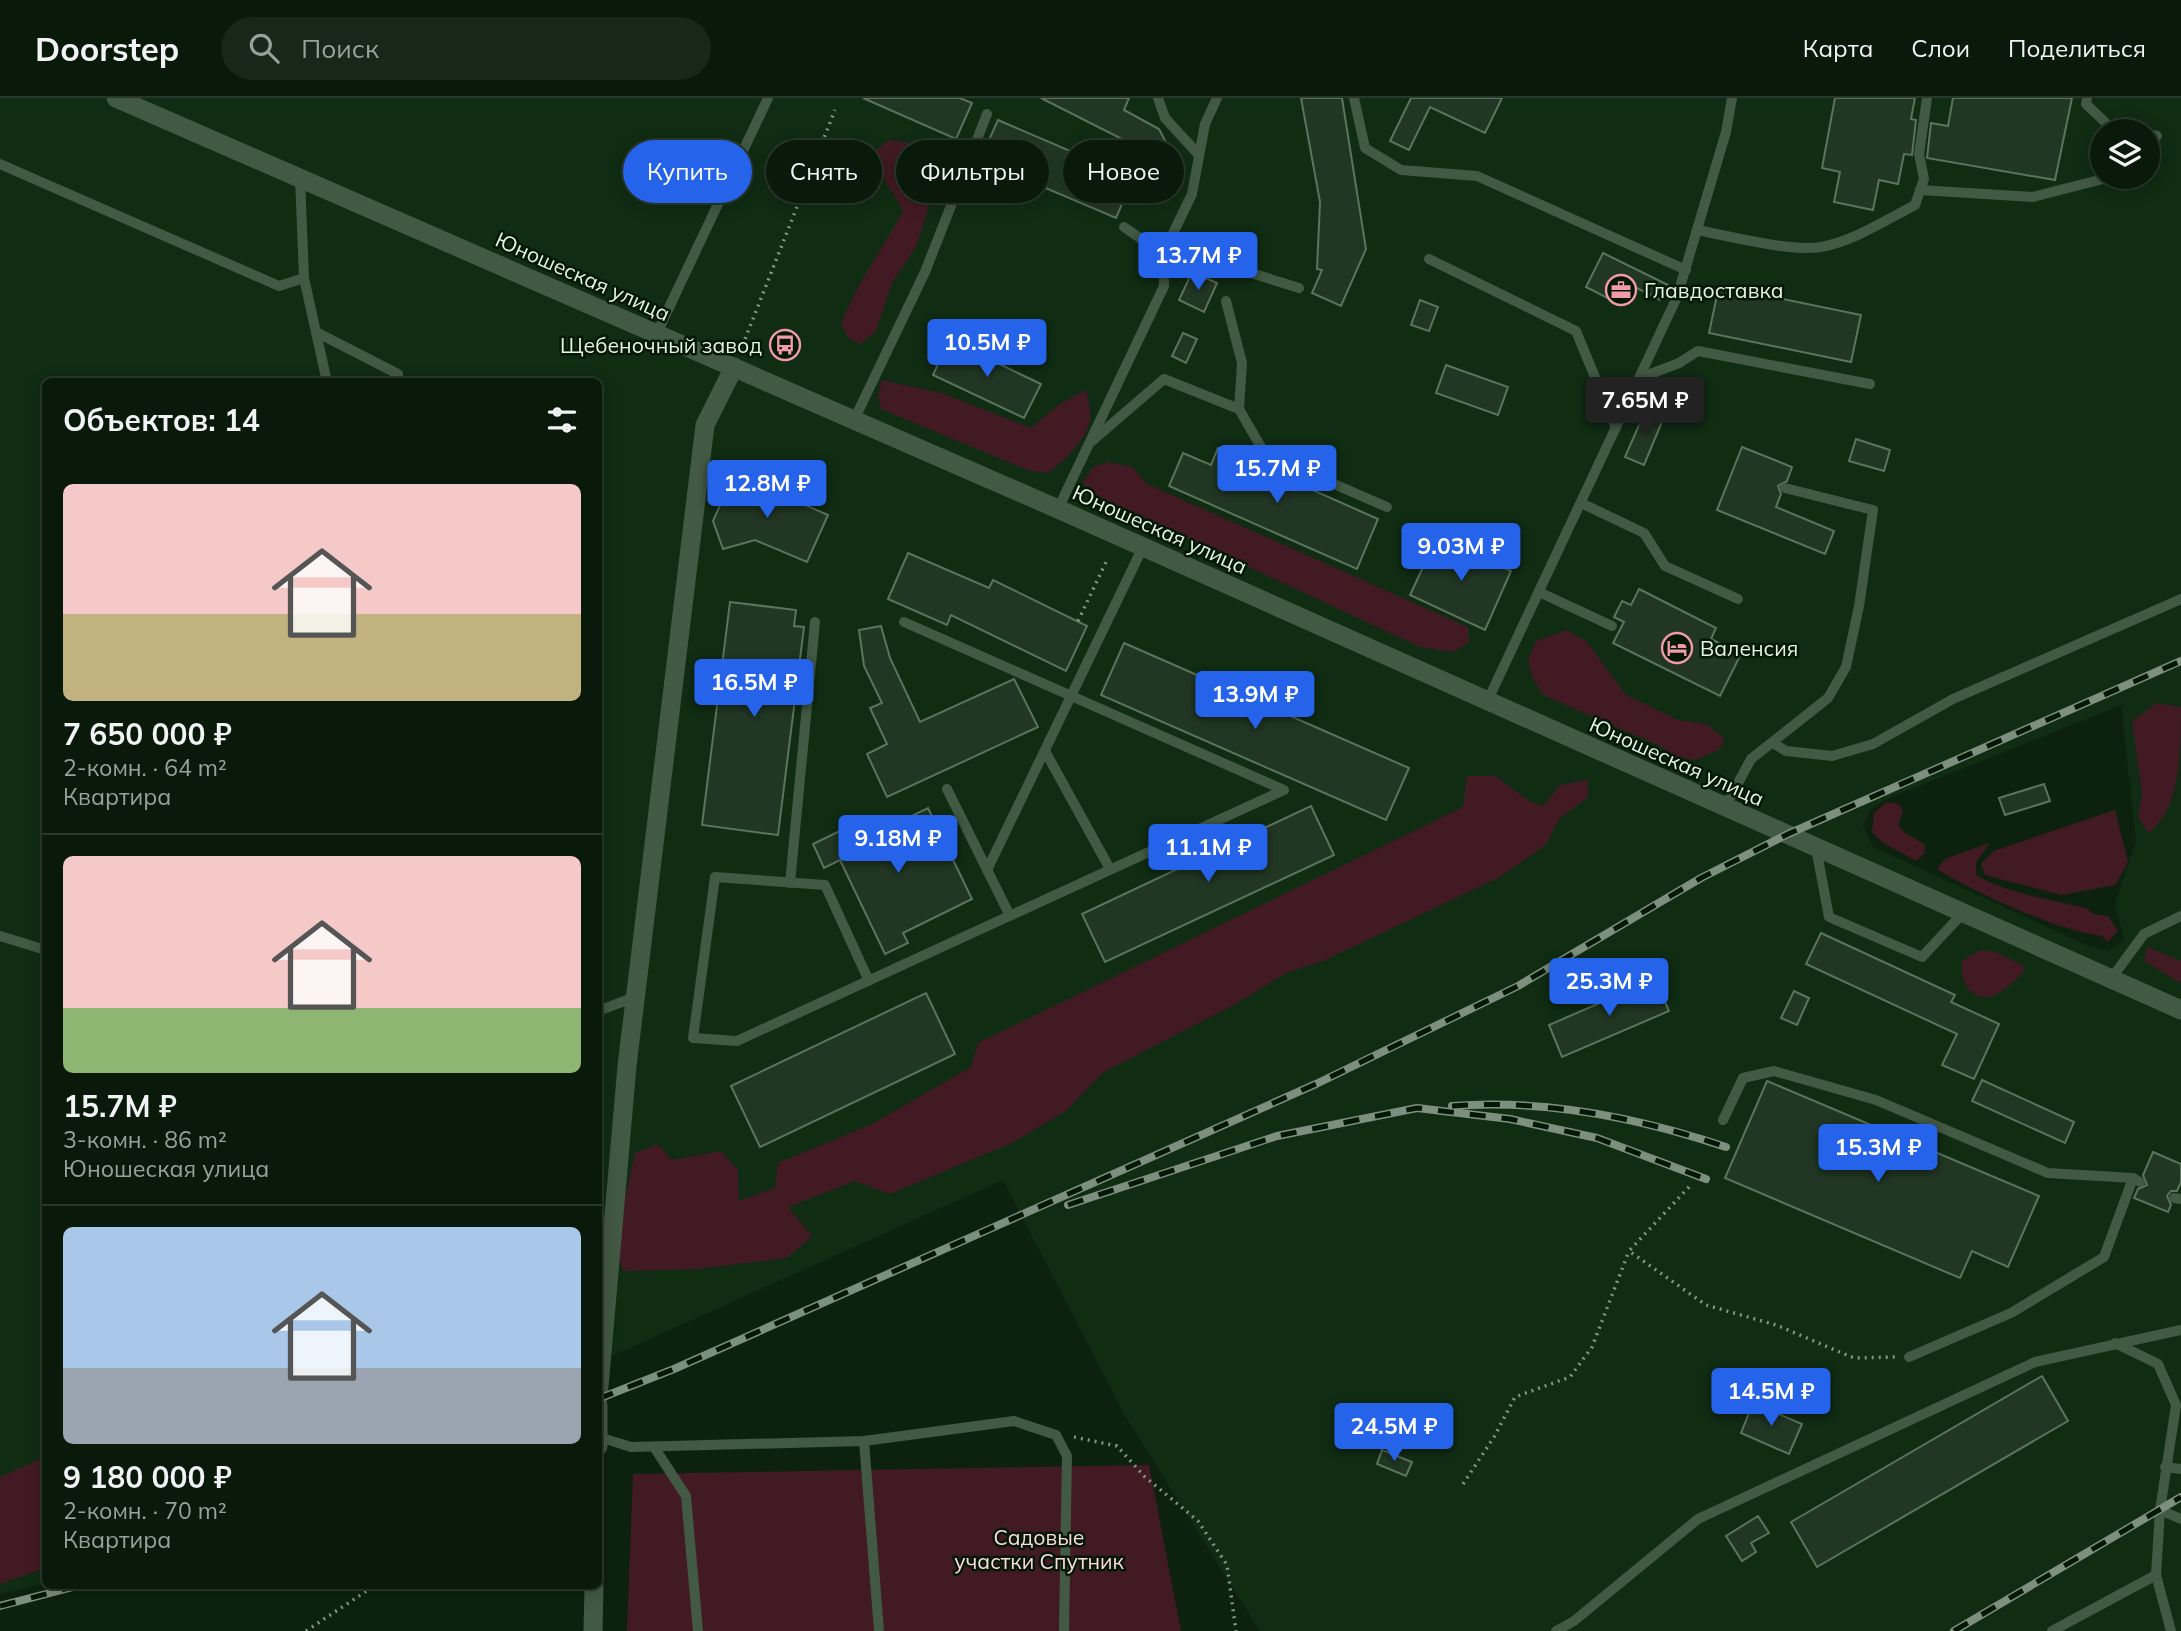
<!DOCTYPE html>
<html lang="ru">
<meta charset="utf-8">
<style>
:root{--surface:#091a0a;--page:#172718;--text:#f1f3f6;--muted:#99a19c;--line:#29382b;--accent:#2563eb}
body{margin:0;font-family:Mulish,sans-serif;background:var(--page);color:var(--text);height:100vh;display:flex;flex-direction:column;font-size:26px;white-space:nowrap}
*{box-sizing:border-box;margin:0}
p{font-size:23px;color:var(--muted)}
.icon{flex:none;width:38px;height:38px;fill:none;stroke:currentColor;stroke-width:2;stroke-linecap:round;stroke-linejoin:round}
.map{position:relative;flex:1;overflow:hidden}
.panel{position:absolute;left:42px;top:280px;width:560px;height:1211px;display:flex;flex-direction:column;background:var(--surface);border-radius:10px;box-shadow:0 4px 18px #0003,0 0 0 2px var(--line)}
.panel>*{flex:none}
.guide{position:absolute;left:623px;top:42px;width:665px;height:63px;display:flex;gap:14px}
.buttons{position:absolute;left:2090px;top:21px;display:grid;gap:14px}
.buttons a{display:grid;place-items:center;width:70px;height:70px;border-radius:50%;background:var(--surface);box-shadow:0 4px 18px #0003,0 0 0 2px var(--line);font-size:35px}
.price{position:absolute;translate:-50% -60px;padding:0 16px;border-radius:7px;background:var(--accent);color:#fff;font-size:23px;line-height:46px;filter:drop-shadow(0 2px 4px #0008)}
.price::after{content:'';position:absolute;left:50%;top:42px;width:21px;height:16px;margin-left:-10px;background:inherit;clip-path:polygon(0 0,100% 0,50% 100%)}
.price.on{background:#222;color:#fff}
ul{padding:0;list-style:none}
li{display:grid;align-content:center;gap:14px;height:371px;padding:0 21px}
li+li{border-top:2px solid var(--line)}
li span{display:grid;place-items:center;height:217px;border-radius:10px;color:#555}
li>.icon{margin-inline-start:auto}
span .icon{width:126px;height:126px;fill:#fffc;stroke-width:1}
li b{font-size:30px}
h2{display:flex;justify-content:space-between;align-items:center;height:84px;padding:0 21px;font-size:30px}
.pill{padding:0 24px;border-radius:32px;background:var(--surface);box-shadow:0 4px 18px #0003,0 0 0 2px var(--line);font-size:24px;line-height:63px}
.pill.on{background:var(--accent);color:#fff}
header{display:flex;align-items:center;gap:42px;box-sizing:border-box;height:98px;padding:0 35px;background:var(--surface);border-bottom:2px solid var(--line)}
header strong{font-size:33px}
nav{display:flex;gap:38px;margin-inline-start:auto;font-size:24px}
.search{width:490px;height:63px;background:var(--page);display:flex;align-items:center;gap:18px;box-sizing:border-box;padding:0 24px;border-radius:38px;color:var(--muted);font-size:26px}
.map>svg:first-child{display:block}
.built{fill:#102c13;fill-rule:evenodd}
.green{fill:#421a23}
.building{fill:#213723;stroke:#5b745c;stroke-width:2}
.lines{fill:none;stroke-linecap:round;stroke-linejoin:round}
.path{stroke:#839584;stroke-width:3.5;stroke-dasharray:2 5;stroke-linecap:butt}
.service{stroke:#425943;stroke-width:10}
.minor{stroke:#425943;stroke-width:19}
.rail-casing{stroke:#7d8f7e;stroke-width:8}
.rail{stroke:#041806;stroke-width:5;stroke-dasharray:16;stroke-linecap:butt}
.labels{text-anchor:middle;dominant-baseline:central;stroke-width:5;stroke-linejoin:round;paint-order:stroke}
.street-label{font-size:21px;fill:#e5f3e5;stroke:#041806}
.poi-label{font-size:21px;fill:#e5f3e5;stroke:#041806;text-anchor:start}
.park-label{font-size:21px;fill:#ffd9df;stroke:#041806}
</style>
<header>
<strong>Doorstep</strong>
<div class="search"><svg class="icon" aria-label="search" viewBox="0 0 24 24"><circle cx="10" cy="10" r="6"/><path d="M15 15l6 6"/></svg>Поиск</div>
<nav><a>Карта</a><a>Слои</a><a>Поделиться</a></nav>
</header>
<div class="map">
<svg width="2181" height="1533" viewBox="0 0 2181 1533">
<rect width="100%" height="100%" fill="#0c220e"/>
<path class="built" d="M 0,0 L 2181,0 L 2181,1533 L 1260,1533 L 1125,1318 L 1003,1082 L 599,1264 L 598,284 L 46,284 L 46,1485 L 0,1496 ZM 2102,33 L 2147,33 L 2147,79 L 2102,79 ZM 2121,607 L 2136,743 L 2115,806 L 2124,842 L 2109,853 L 2089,848 L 1873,749 L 1863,727 L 1872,710 L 1889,700 Z"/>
<g class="green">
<path d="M 889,42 L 909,45 L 932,60 L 937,83 L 916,149 L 892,185 L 876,233 L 860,246 L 848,240 L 841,225 L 858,189 L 903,114 C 893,91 878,77 874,54 Z"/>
<path d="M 882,282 L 944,296 L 1031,330 L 1061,305 L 1086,292 C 1088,301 1091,312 1090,321 C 1087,342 1064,363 1048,375 L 1030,373 L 881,311 L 878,297 Z"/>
<polygon points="1108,364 1132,369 1147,386 1468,529 1469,545 1453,554 1420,549 1087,393 1083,384 1093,369"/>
<polygon points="1567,532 1587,544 1625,596 1678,622 1706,626 1721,637 1724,644 1720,651 1695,662 1677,659 1658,647 1543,597 1532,578 1528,561 1536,543"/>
<path d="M 2157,605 L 2181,609 C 2181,650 2181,713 2148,735 L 2138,718 L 2142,696 L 2132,623 Z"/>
<polygon points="1467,678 1495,678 1531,704 1543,708 1560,687 1588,682 1588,699 1559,721 1546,747 1498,780 1323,863 1288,874 1232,908 1104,974 1066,1013 1014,1044 890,1096 855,1083 788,1109 812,1138 787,1160 697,1171 623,1173 615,1146 635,1055 658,1046 672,1062 721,1053 738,1072 739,1103 775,1090 778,1065 872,1026 971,969 978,945 1463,709"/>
<polygon points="1887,704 1898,706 1903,712 1898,727 1905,735 1924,746 1925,755 1916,763 1882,744 1872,734 1874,715"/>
<polygon points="2115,712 2128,764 2115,787 2061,797 1985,777 1981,766 1994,753"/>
<path d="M 1989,745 L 1976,765 L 1976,777 C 2006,795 2051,802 2086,810 L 2093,816 L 2108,818 L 2118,833 L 2107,844 L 2102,838 C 2061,834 1973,794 1937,771 L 1945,761 Z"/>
<polygon points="2147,849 2181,863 2181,885 2144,863"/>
<path d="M 1981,852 L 1996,854 L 2024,868 L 2023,874 C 2016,881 2007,891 1997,896 C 1975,907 1957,886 1963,862 Z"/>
<polygon points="45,1359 45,1470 0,1486 0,1379"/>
<polygon points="1149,1367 1181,1533 627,1533 633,1376"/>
</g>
<g class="building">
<polygon points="863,0 960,0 972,5 956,41"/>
<polygon points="1041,0 1129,0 1124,12 1159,31 1184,79 1154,91 1128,44"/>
<polygon points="1301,0 1342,0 1366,151 1341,208 1312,195 1322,172 1317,171 1320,104"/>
<polygon points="1411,0 1502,0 1485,35 1430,9 1409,52 1390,43"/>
<polygon points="1835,0 1915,0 1911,21 1916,22 1912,57 1904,56 1898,86 1879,82 1873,112 1834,104 1840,74 1822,70"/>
<polygon points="1953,0 2072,0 2055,82 1927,60 1931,25 1948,28"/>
<polygon points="998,22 1133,80 1116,120 980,62"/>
<polygon points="1603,155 1668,187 1660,202 1629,186 1619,206 1586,189"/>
<polygon points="1192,174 1217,185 1204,214 1179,202"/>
<polygon points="1719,188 1861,217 1851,264 1709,235"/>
<polygon points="1420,202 1438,209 1429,233 1411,227"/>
<polygon points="1183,235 1197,241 1186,265 1172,258"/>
<polygon points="949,242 1041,286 1024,320 933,277"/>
<polygon points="1446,267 1508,289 1498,317 1436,295"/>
<polygon points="1646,311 1664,319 1644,367 1625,359"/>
<polygon points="1856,341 1890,352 1884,373 1849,363"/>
<polygon points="1742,349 1792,369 1787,383 1778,388 1781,396 1776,409 1834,433 1825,456 1717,412"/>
<polygon points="1218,350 1378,421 1357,471 1169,388 1183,355 1211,367"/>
<polygon points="734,376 828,417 807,464 755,442 723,451 713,423"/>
<polygon points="1437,439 1511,473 1485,532 1410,497"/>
<polygon points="908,455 989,490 993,482 1087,528 1066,573 951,517 947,527 888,501"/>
<polygon points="1639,491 1716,530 1711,541 1741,556 1720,598 1613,545 1624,524 1614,519 1622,503 1631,507"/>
<polygon points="730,504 796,512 794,528 804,529 778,737 702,727"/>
<polygon points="881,528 890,560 920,624 1014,581 1038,629 887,699 867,656 887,646 870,610 882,605 864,568 859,532"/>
<polygon points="1124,545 1409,670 1386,722 1101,597"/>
<polygon points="2044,686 2050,703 2005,717 1999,700"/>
<polygon points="1311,708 1334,757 1105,864 1082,816"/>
<polygon points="928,710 972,801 903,835 908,845 885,856 840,762 824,770 813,746 852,727 860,743"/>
<polygon points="1821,835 1955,897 1951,904 1999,926 1974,981 1942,967 1957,936 1806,866"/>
<polygon points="1655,881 1669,913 1562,959 1549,927"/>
<polygon points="1794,893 1809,900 1797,927 1781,920"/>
<polygon points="926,895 955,956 760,1049 731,988"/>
<polygon points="1982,982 2074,1024 2065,1045 1972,1003"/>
<polygon points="1767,983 2039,1098 2008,1169 1972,1153 1960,1180 1725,1080"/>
<polygon points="2153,1054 2181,1066 2181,1084 2177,1093 2171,1093 2167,1098 2171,1107 2168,1114 2134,1100 2138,1091 2147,1087 2143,1077"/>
<polygon points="2042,1278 2068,1323 1817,1469 1791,1424"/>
<polygon points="1753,1305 1802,1326 1789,1356 1741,1335"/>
<polygon points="1382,1352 1412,1364 1406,1378 1377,1366"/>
<polygon points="1758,1418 1769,1435 1751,1445 1756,1454 1742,1463 1726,1438"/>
</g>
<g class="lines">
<g class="path">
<polyline points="740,254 835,12"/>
<polyline points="1078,523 1107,462"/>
<polyline points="1689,1089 1629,1153 1706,1207 1776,1227 1854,1260 1896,1259"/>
<polyline points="1074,1339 1117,1348 1144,1378 1198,1423 1227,1467 1236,1533"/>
<polyline points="1463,1386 1494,1339 1515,1299 1570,1279 1592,1249 1629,1153"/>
<polyline points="306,1533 374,1488"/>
</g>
<g class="service">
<polyline points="1158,0 1165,20 1199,57"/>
<polyline points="1354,0 1365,50 1401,72 1477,78 1686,172"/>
<polyline points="2087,0 2086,6 2108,27 2136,33"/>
<polyline points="2147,36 2157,38"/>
<polyline points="0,66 279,188 304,180 300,80"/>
<polyline points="1920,92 2033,99 2103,81"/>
<polyline points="1124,129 1163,156 1181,153 1299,190"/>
<path d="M 1697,132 C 1729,138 1790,154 1821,149 C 1854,143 1886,122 1915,107 L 1924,81 L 1919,56 L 1927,0"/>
<polyline points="1429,161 1576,233 1616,330"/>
<polyline points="304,180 327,284"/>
<polyline points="1226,203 1242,265 1239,311"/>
<polyline points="316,234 398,276 397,284"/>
<polyline points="657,235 768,0"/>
<polyline points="1640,280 1679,265 1698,253 1870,286"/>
<polyline points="854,322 925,174 987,16"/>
<polyline points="1092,343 1164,281 1239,311 1265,356 1387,409"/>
<polyline points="1581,405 1644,435 1665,468 1738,501"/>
<polyline points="1058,411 1164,188 1163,156 1192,96 1205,26 1217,0"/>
<polyline points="1539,494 1612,528"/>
<polyline points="1487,604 1677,199 1726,34 1732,0"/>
<polyline points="1773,645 1786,653 1832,658 1873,646 1953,601 2181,501"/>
<polyline points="1045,653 1110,771"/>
<polyline points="947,691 1010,818"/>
<polyline points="1725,709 1751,661 1828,600 1846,569 1859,508 1873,412 1785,390"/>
<polyline points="1816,750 1829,819 1922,859 1963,815"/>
<polyline points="987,772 1143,449"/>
<polyline points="790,785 815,524"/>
<polyline points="0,838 46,852"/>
<polyline points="2111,881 2144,836 2181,818"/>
<polyline points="869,883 825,787 715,779 693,940 737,943 1284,692 904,524"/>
<polyline points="598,913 635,899"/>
<polyline points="1723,1022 1743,980 1774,973 1876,1002 2048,1075 2133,1080 2140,1084"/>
<polyline points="2174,1100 2181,1101"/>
<polyline points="2115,1245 2158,1266 2176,1307 2160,1412 2156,1477 2171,1533"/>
<polyline points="1909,1259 2011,1215 2104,1159 2133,1080"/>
<polyline points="599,1339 631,1349 864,1343 1014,1323 1056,1337 1067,1358 1064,1533"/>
<polyline points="864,1343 879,1533"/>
<polyline points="654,1349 686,1398 698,1533"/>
<polyline points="2165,1369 2181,1371"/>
<polyline points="2160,1412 2181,1421"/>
<polyline points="1556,1533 1574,1523 1698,1421 2035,1264 2181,1232"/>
<polyline points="2052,1533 2156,1477"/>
</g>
<g class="minor">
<polyline points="116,0 1058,411 2181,912"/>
<polyline points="598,1300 627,968 705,327 734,269"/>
<polyline points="598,1307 598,1348"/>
<polyline points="593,1533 594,1488"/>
</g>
<g class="rail-casing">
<g id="rail">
<path d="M 1452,1008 C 1543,1001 1640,1020 1726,1049"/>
<polyline points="1068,1107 1277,1038 1417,1010 1510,1021 1597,1040 1706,1081"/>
<polyline points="598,1301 674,1271 1316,986 1518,888 1701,780 1788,736 2181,563"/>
<polyline points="0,1508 77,1488"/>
<polyline points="1954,1533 2181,1399"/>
</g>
</g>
<use href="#rail" class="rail"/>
</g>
<defs>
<g id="office-ring" transform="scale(1.575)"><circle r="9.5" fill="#041806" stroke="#f39aaa" stroke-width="1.5"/><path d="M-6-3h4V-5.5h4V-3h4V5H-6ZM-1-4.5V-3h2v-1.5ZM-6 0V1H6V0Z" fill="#f39aaa"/></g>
<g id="bus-ring" transform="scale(1.575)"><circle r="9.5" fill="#041806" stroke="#f39aaa" stroke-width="1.5"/><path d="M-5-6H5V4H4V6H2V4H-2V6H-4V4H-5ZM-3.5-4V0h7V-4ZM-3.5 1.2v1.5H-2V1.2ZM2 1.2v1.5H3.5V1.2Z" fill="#f39aaa"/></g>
<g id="hotel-ring" transform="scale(1.575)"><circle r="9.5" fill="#041806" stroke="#f39aaa" stroke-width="1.5"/><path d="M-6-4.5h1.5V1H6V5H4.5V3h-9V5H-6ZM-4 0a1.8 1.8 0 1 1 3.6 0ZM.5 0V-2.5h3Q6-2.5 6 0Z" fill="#f39aaa"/></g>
</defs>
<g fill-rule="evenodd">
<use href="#office-ring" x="1621" y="192"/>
<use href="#bus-ring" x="785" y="247"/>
<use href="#hotel-ring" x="1677" y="550"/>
</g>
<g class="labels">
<g class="street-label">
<text transform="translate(583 178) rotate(24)">Юношеская улица</text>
<text transform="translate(1160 431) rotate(24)">Юношеская улица</text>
<text transform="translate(1677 663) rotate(24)">Юношеская улица</text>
</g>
<g class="poi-label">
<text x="1644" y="192">Главдоставка</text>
<text x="762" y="247" text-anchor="end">Щебеночный завод</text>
<text x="1700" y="550">Валенсия</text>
</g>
<g class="park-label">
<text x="1039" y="1439">Садовые<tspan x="1039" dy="24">участки Спутник</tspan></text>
</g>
</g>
</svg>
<div class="buttons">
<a><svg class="icon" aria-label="layers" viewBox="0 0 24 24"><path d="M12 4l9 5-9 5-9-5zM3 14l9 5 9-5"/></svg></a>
</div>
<b class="price" style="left:1198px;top:194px">13.7M ₽</b>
<b class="price" style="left:987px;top:281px">10.5M ₽</b>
<b class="price on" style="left:1645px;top:339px">7.65M ₽</b>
<b class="price" style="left:1277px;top:407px">15.7M ₽</b>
<b class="price" style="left:767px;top:422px">12.8M ₽</b>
<b class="price" style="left:1461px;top:485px">9.03M ₽</b>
<b class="price" style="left:754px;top:621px">16.5M ₽</b>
<b class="price" style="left:1255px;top:633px">13.9M ₽</b>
<b class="price" style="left:898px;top:777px">9.18M ₽</b>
<b class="price" style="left:1208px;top:786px">11.1M ₽</b>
<b class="price" style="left:1609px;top:920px">25.3M ₽</b>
<b class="price" style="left:1878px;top:1086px">15.3M ₽</b>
<b class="price" style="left:1771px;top:1330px">14.5M ₽</b>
<b class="price" style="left:1394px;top:1365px">24.5M ₽</b>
<div class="guide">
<a class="pill on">Купить</a>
<a class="pill">Снять</a>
<a class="pill">Фильтры</a>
<a class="pill">Новое</a>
</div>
<section class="panel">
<h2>Объектов: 14<svg class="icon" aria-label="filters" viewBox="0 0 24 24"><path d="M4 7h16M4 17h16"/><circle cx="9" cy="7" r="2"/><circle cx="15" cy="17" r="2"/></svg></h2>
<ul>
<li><span style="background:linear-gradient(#f6c9c9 60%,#c2b280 0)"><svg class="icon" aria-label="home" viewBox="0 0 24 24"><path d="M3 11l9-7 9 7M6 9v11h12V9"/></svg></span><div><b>7 650 000 ₽</b><p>2-комн. · 64 m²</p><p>Квартира</p></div></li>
<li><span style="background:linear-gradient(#f6c9c9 70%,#8fb573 0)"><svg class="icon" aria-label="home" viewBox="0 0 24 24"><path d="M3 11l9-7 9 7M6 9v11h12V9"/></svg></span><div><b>15.7M ₽</b><p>3-комн. · 86 m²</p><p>Юношеская улица</p></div></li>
<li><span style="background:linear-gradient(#a9c7e8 65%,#9aa5b1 0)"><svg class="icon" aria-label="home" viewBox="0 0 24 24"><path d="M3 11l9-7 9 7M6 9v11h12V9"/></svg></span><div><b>9 180 000 ₽</b><p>2-комн. · 70 m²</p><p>Квартира</p></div></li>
</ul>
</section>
</div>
